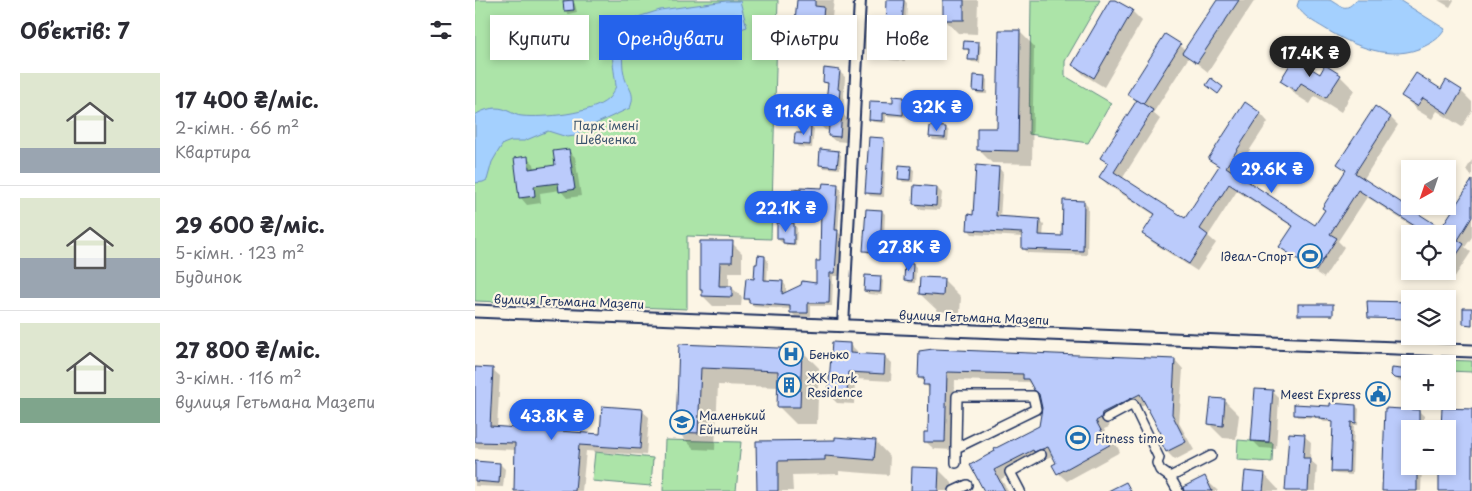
<!DOCTYPE html>
<html lang="uk">
<meta charset="utf-8">
<style>
:root{--surface:#fff;--page:#f2f2f3;--text:#2b2b33;--muted:#7c7c81;--line:#e1e1e2;--accent:#2563eb}
body{margin:0;font-family:"Playpen Sans",sans-serif;background:var(--page);color:var(--text);height:100vh;display:flex;flex-direction:column;font-size:19px;white-space:nowrap}
*{box-sizing:border-box;margin:0}
p{font-size:16px;color:var(--muted)}
.icon{flex:none;width:28px;height:28px;fill:none;stroke:currentColor;stroke-width:2;stroke-linecap:round;stroke-linejoin:round}
.map{position:relative;flex:1;overflow:hidden}
.details{display:flex;flex-direction:column;background:var(--surface);width:475px}
.details>*{flex:none}
.hud{position:absolute;left:15px;top:15px;width:475px;height:45px;display:flex;gap:10px}
.needle{width:32px;rotate:220deg}
.tools{position:absolute;left:926px;top:160px;display:grid;gap:10px}
.tools a{display:grid;place-items:center;width:55px;height:55px;border-radius:0px;background:var(--surface);box-shadow:0 2px 8px #0003;font-size:25px}
.price{position:absolute;translate:-50% -42px;padding:0 11px;border-radius:18px;background:var(--accent);color:#fff;font-size:16px;line-height:32px;filter:drop-shadow(0 1px 2px #0008)}
.price::after{content:'';position:absolute;left:50%;top:30px;width:15px;height:11px;margin-left:-8px;background:inherit;clip-path:polygon(0 0,100% 0,50% 100%)}
.price.on{background:#222;color:#fff}
ul{padding:0;list-style:none}
li{display:flex;align-items:center;gap:15px;height:125px;padding:0 20px}
li+li{border-top:1px solid var(--line)}
li span{display:grid;place-items:center;flex:none;width:140px;height:100px;border-radius:0px;color:#555}
li>.icon{margin-inline-start:auto}
span .icon{width:60px;height:60px;fill:#fffc;stroke-width:1}
li b{font-size:21px}
h2{display:flex;justify-content:space-between;align-items:center;height:60px;padding:0 20px;font-size:21px}
.chip{padding:0 18px;border-radius:0px;background:var(--surface);box-shadow:0 2px 8px #0003;font-size:18px;line-height:45px}
.chip.on{background:var(--accent);color:#fff}
main{display:flex;flex:1;min-height:0}
.map>svg:first-child{display:block}
.green{fill:#ace4a8;stroke:#648a83}
.water{fill:#a4d0fe;stroke:#6d90be}
.shadow{fill:#0003}
.building{fill:#bbcbfb;stroke:#1b2f5e}
.lines{fill:none;stroke-linecap:round;stroke-linejoin:round}
.minor-casing{stroke:#1b2f5e;stroke-width:12}
.tertiary-casing{stroke:#1b2f5e;stroke-width:14}
.secondary-casing{stroke:#1b2f5e;stroke-width:15}
.minor{stroke:#fcf5e5;stroke-width:9}
.tertiary{stroke:#fcf5e5;stroke-width:10}
.secondary{stroke:#fcf5e5;stroke-width:11}
.labels{text-anchor:middle;dominant-baseline:central;stroke-width:4.5;stroke-linejoin:round;paint-order:stroke}
.park-label{font-size:12px;fill:#38536d;stroke:#fcf5e5}
.poi-label{font-size:12px;fill:#1b2f5e;stroke:#fcf5e5;text-anchor:start}
.street-label{font-size:12px;fill:#1b2f5e;stroke:#fcf5e5}
</style>
<main>
<section class="details">
<h2>Об’єктів: 7<svg class="icon" aria-label="filters" viewBox="0 0 24 24"><path d="M4 7h16M4 17h16"/><circle cx="9" cy="7" r="2"/><circle cx="15" cy="17" r="2"/></svg></h2>
<ul>
<li><span style="background:linear-gradient(#dfe7d0 75%,#9aa5b1 0)"><svg class="icon" aria-label="home" viewBox="0 0 24 24"><path d="M3 11l9-7 9 7M6 9v11h12V9"/></svg></span><div><b>17 400 ₴/міс.</b><p>2-кімн. · 66 m²</p><p>Квартира</p></div></li>
<li><span style="background:linear-gradient(#dfe7d0 60%,#9aa5b1 0)"><svg class="icon" aria-label="home" viewBox="0 0 24 24"><path d="M3 11l9-7 9 7M6 9v11h12V9"/></svg></span><div><b>29 600 ₴/міс.</b><p>5-кімн. · 123 m²</p><p>Будинок</p></div></li>
<li><span style="background:linear-gradient(#dfe7d0 75%,#7fa58c 0)"><svg class="icon" aria-label="home" viewBox="0 0 24 24"><path d="M3 11l9-7 9 7M6 9v11h12V9"/></svg></span><div><b>27 800 ₴/міс.</b><p>3-кімн. · 116 m²</p><p>вулиця Гетьмана Мазепи</p></div></li>
</ul>
</section>
<div class="map">
<svg width="997" height="491" viewBox="0 0 997 491">
<rect width="100%" height="100%" fill="#fcf5e5"/>
<filter id="ink" filterUnits="userSpaceOnUse"><feTurbulence type="fractalNoise" baseFrequency=".02" numOctaves="2"/><feDisplacementMap in="SourceGraphic" scale="10" xChannelSelector="R" yChannelSelector="G"/><feConvolveMatrix kernelMatrix="1 2 1 2 8 2 1 2 1" color-interpolation-filters="sRGB"/></filter>
<g filter="url(#ink)">
<g class="green">
<polygon points="0,0 303,0 296,239 212,236 212,309 0,301"/>
<polygon points="556,0 625,0 590,61 590,76 636,103 613,143 554,134"/>
<polygon points="968,360 997,361 997,372 973,371 972,364 968,364"/>
<polygon points="190,440 266,442 261,491 188,491"/>
<polygon points="763,440 798,443 797,462 762,460"/>
<polygon points="120,452 178,458 176,486 117,481"/>
</g>
<g class="water">
<path d="M 824,0 C 833,0 843,0 853,0 C 864,1 868,16 881,0 L 924,0 L 970,29 C 965,38 958,42 950,46 C 917,63 878,46 849,28 C 839,22 829,17 822,6 Z"/>
<path d="M 251,1 L 265,1 L 272,27 C 232,42 189,44 147,53 C 148,59 147,67 149,74 C 151,88 162,91 155,108 L 118,125 L 100,136 L 92,137 L 73,131 L 49,141 L 36,141 L 28,144 L 24,150 L 17,162 L 12,180 L 8,182 L 0,183 L 0,115 C 9,109 23,105 33,111 C 38,113 42,116 47,116 C 68,118 117,114 133,99 C 136,96 139,91 141,86 C 139,68 132,38 144,23 L 185,10 Z"/>
</g>
<g class="shadow">
<polygon points="323,0 359,0 357,17 366,26 365,42 339,39 322,21"/>
<polygon points="414,0 429,0 432,3 430,39 431,41 430,61 415,60 411,56"/>
<polygon points="470,0 503,0 502,34 483,33 469,19"/>
<polygon points="637,0 657,11 667,21 629,87 609,75 599,65"/>
<polygon points="744,0 780,0 733,72 714,57 678,113 685,119 647,179 711,220 745,168 735,159 786,114 793,122 759,174 840,226 872,172 864,164 900,108 916,118 923,125 888,180 966,230 997,183 997,237 990,247 996,252 977,281 962,271 972,271 972,234 943,230 892,197 863,241 869,247 849,278 813,254 805,247 818,227 762,191 733,236 741,243 722,271 677,242 669,234 681,216 633,185 625,177 634,164 627,158 662,102 654,94 705,45 710,50"/>
<polygon points="963,0 979,0 975,7"/>
<polygon points="97,1 100,4 102,12 93,14 90,10"/>
<polygon points="545,32 559,46 557,164 517,163 503,149 523,130"/>
<polygon points="503,43 506,46 505,63 497,62 494,59 495,52 490,48"/>
<polygon points="364,71 370,77 368,114 372,119 371,142 360,141 354,136 354,131 350,130 345,125 351,111 354,86 349,81"/>
<polygon points="845,75 865,76 879,90 866,112 840,96 835,104 821,95 807,81"/>
<polygon points="509,77 512,80 512,94 503,94 500,91"/>
<polygon points="972,82 986,91 997,102 997,110 987,127 962,111 957,119 942,110 928,96 967,90"/>
<polygon points="429,98 432,101 431,117 411,116 411,123 398,122 395,119"/>
<polygon points="336,126 339,129 337,148 323,147 320,143"/>
<polygon points="471,128 474,131 473,141 458,140 455,136"/>
<polygon points="408,139 411,142 409,197 395,196 392,192"/>
<polygon points="93,150 100,157 106,196 92,198 85,190 65,193 66,203 52,205 46,198 40,159 52,157 59,164 60,169 82,166"/>
<polygon points="363,152 366,155 365,169 348,168 345,164"/>
<polygon points="997,160 997,176 991,170"/>
<polygon points="435,167 439,170 438,182 428,182 425,178"/>
<polygon points="524,168 528,173 525,218 564,220 569,225 568,237 589,237 609,202 613,207 612,255 553,253 548,248 548,237 497,234 493,229"/>
<polygon points="362,185 366,189 363,232 366,235 364,276 358,276 357,306 336,306 336,316 320,316 316,312 316,309 279,307 270,298 281,280 290,257 293,261 292,281 308,282 311,286 311,294 342,284 346,263 347,210 330,209 326,205 326,203 322,203 318,199"/>
<polygon points="462,188 467,193 465,210 444,209 439,204"/>
<polygon points="407,211 410,214 408,254 393,253 390,250"/>
<polygon points="318,224 322,228 321,246 312,246 309,242 306,242 303,239"/>
<polygon points="935,242 935,253 931,249"/>
<polygon points="257,243 267,253 267,272 254,272 254,287 256,287 267,297 266,306 238,306 228,296 228,292 226,290"/>
<polygon points="438,264 441,267 440,283 433,283 430,279"/>
<polygon points="405,278 408,281 407,295 393,294 390,291"/>
<polygon points="469,280 486,297 485,313 463,311 445,294"/>
<polygon points="935,303 935,320 895,318"/>
<polygon points="857,305 858,316 824,314"/>
<polygon points="375,344 382,351 382,355 410,356 417,363 416,381 380,379 379,404 362,403 355,396"/>
<polygon points="205,345 326,350 344,368 342,424 321,424 303,406 304,387 243,385 240,450 219,449 202,431"/>
<polygon points="445,352 700,360 708,369 704,423 719,450 700,460 692,452 686,441 690,439 672,403 635,421 634,427 629,429 632,436 641,444 645,452 592,481 583,473 583,463 579,456 568,459 566,458 526,479 533,491 510,491 522,452 565,427 568,408 565,395 553,382 480,380 478,450 459,449 450,441 454,433 455,390 445,378"/>
<polygon points="0,368 18,370 25,376 22,428 126,436 167,411 174,417 171,455 111,451 107,491 40,491 41,450 0,448"/>
<polygon points="935,371 935,382 924,381 917,374"/>
<polygon points="797,391 804,398 801,449 785,448 778,441"/>
<polygon points="750,401 764,415 761,439 748,438 734,424"/>
<polygon points="881,406 884,409 883,425 879,425 877,475 861,474 857,471 859,424 857,422 849,422 843,418 823,417 820,414 856,407"/>
<polygon points="912,410 944,411 949,416 948,429 935,429 935,466 947,466 946,491 909,491"/>
<polygon points="829,436 836,442 835,460 842,466 840,491 811,491"/>
<polygon points="400,441 415,457 414,475 364,471 364,474 317,475 318,491 283,491 282,442"/>
<polygon points="0,462 25,464 30,469 28,487 0,486"/>
<polygon points="463,469 477,483 477,491 437,491"/>
<polygon points="789,474 803,489 803,491 769,491"/>
<polygon points="729,478 743,491 713,491"/>
</g>
<g class="building">
<polygon points="98,0 99,10 89,11 88,1"/>
<polygon points="322,0 340,0 340,6 349,7 347,25 320,22"/>
<polygon points="412,0 429,0 426,36 428,36 427,58 410,57"/>
<rect x="468" y="0" width="21" height="20"/>
<polygon points="635,0 640,0 658,10 619,78 597,65"/>
<polygon points="742,0 764,0 722,63 707,53"/>
<polygon points="524,30 545,30 543,151 502,150 502,128 522,128"/>
<polygon points="690,34 706,44 668,104 652,94"/>
<polygon points="489,41 504,42 503,60 493,60 494,49 488,49"/>
<polygon points="819,58 845,74 850,65 866,75 851,98 826,83 821,91 805,81"/>
<polygon points="349,68 365,70 363,89 365,90 363,111 367,112 365,137 353,136 354,126 343,125 345,110 350,110 353,83 348,82"/>
<polygon points="941,73 966,89 971,80 987,90 973,114 948,98 942,106 926,96"/>
<polygon points="499,75 510,76 509,92 498,91"/>
<polygon points="736,78 748,87 743,94 731,85"/>
<polygon points="418,96 429,97 428,115 408,113 408,121 394,120 395,101 418,102"/>
<polygon points="662,100 678,110 639,172 710,218 744,166 733,159 770,102 786,113 751,167 840,225 850,210 847,208 871,170 862,164 900,106 916,117 880,173 966,228 997,180 997,217 983,240 989,244 972,269 972,234 939,234 943,228 883,190 855,234 862,238 841,271 804,247 818,226 754,184 725,229 733,235 714,264 667,234 680,214 624,177 633,163 625,158"/>
<polygon points="327,124 336,125 335,145 319,144 320,133 327,133"/>
<polygon points="455,126 471,127 470,138 454,137"/>
<polygon points="394,137 409,138 406,194 390,193"/>
<polygon points="94,149 100,189 84,192 83,183 59,186 60,196 44,198 39,158 53,156 54,169 80,165 78,151"/>
<polygon points="345,149 364,151 362,167 344,165"/>
<polygon points="424,165 436,166 435,180 423,179"/>
<polygon points="501,165 524,167 521,216 565,219 564,235 587,236 588,200 609,201 608,251 547,249 547,233 492,230 493,214 498,215"/>
<polygon points="348,183 363,184 360,230 363,230 360,273 355,273 354,303 333,303 333,313 315,313 315,306 274,303 274,299 269,299 271,278 279,279 280,264 282,264 283,255 290,256 289,280 308,281 307,294 326,285 327,281 341,283 341,261 345,261 346,207 325,206 325,200 317,199 318,189 326,190 326,187 347,188"/>
<polygon points="439,185 462,187 461,206 438,204"/>
<polygon points="391,209 407,210 405,252 388,251"/>
<polygon points="302,223 319,223 319,244 308,243 308,239 302,239"/>
<polygon points="430,236 438,236 438,244 430,243"/>
<polygon points="225,241 258,241 257,262 245,262 244,286 257,286 257,297 227,296 227,290 225,290"/>
<polygon points="430,262 438,263 437,281 429,280"/>
<polygon points="390,275 406,276 405,292 389,291"/>
<polygon points="445,277 469,278 468,296 444,294"/>
<polygon points="892,301 935,302 935,319 893,318"/>
<rect x="823" y="304" width="35" height="11"/>
<polygon points="988,308 997,308 997,325 988,324"/>
<polygon points="357,342 375,343 375,353 410,355 409,374 373,372 372,397 353,396"/>
<polygon points="204,344 327,349 325,407 302,407 303,371 226,368 223,433 201,432"/>
<polygon points="458,349 700,359 697,414 711,442 691,452 685,440 689,439 665,394 627,413 626,418 621,421 629,436 633,434 638,443 582,474 577,465 581,463 573,447 559,452 558,450 519,470 530,491 509,491 495,465 520,451 519,449 564,426 567,408 564,394 559,390 553,379 548,379 548,374 472,372 470,442 449,442 449,432 453,432 454,385 448,385 449,378 443,378 444,351"/>
<polygon points="0,367 18,368 15,426 125,434 127,406 168,409 165,449 104,445 100,491 39,491 40,443 0,442"/>
<polygon points="917,368 935,370 935,380 919,378 916,375"/>
<polygon points="780,389 798,390 794,442 776,441"/>
<polygon points="736,398 750,399 748,426 733,424"/>
<polygon points="855,403 881,405 881,423 876,422 874,472 856,472 858,422 854,421 855,420 844,419 845,417 840,417 840,416 819,415 819,404 855,406"/>
<polygon points="910,408 944,410 944,429 935,429 935,466 942,466 942,491 907,491"/>
<polygon points="967,408 997,409 997,491 964,491 964,466 972,466 972,429 966,429"/>
<polygon points="814,433 830,434 828,458 835,458 833,491 810,491"/>
<polygon points="360,437 401,440 399,460 350,456 350,460 303,461 303,491 282,491 281,441 360,440"/>
<polygon points="0,461 25,463 24,483 0,481"/>
<polygon points="437,467 464,468 463,491 436,491"/>
<polygon points="770,471 790,473 788,491 768,491"/>
<polygon points="730,476 737,491 709,491 708,487"/>
<polygon points="651,482 656,491 633,491"/>
</g>
<g class="lines">
<g class="minor-casing">
<g id="minor">
<polyline points="632,418 658,404 684,458 682,463 685,470 695,477"/>
<polyline points="481,463 481,444 482,396 558,396 561,409 481,448"/>
<polyline points="479,491 492,485"/>
<polyline points="545,491 535,472 566,455"/>
<polyline points="703,491 695,477 736,456"/>
</g>
</g>
<g class="tertiary-casing">
<polyline id="tertiary" points="368,326 385,0"/>
</g>
<g class="secondary-casing">
<polyline id="secondary" points="0,311 997,351"/>
</g>
<use href="#minor" class="minor"/>
<use href="#tertiary" class="tertiary"/>
<use href="#secondary" class="secondary"/>
</g>
</g>
<defs>
<g id="stadium-ring" transform="scale(1.25)"><circle r="9.5" fill="#fcf5e5" stroke="#1f6fb2" stroke-width="1.5"/><path d="M0-5a6.5 5 0 1 0 0 10a6.5 5 0 1 0 0-10ZM-3.5-1.8h7v3.6h-7Z" fill="#1f6fb2"/></g>
<g id="hospital-ring" transform="scale(1.25)"><circle r="9.5" fill="#fcf5e5" stroke="#1f6fb2" stroke-width="1.5"/><path d="M-5-5h3v3.5h4V-5h3V5h-3V1.5h-4V5h-3Z" fill="#1f6fb2"/></g>
<g id="building-ring" transform="scale(1.25)"><circle r="9.5" fill="#fcf5e5" stroke="#1f6fb2" stroke-width="1.5"/><path d="M-4-6H4V6H1V3H-1V6H-4ZM-2.5-4.3h1.7v1.8h-1.7ZM.8-4.3h1.7v1.8H.8ZM-2.5-1h1.7V.8h-1.7ZM.8-1h1.7V.8H.8Z" fill="#1f6fb2"/></g>
<g id="civic-ring" transform="scale(1.25)"><circle r="9.5" fill="#fcf5e5" stroke="#1f6fb2" stroke-width="1.5"/><path d="M-.6-6.5H3V-4.5H.6V-3L4-1V1h2V6H-6V1h2V-1L-.6-3ZM-1.2 2.5V6h2.4V2.5Z" fill="#1f6fb2"/></g>
<g id="school-ring" transform="scale(1.25)"><circle r="9.5" fill="#fcf5e5" stroke="#1f6fb2" stroke-width="1.5"/><path d="M0-5L7-2L0 1L-7-2ZM-4 1L0 2.5L4 1V4Q0 6-4 4Z" fill="#1f6fb2"/></g>
</defs>
<g fill-rule="evenodd">
<use href="#stadium-ring" x="835" y="256"/>
<use href="#hospital-ring" x="316" y="354"/>
<use href="#building-ring" x="314" y="385"/>
<use href="#civic-ring" x="903" y="394"/>
<use href="#school-ring" x="207" y="422"/>
<use href="#stadium-ring" x="603" y="438"/>
</g>
<g class="labels">
<g class="park-label">
<text x="131" y="125">Парк імені<tspan x="131" dy="14">Шевченка</tspan></text>
</g>
<g class="poi-label">
<text x="818" y="256" text-anchor="end">Ідеал-Спорт</text>
<text x="334" y="354">Бенько</text>
<text x="332" y="378">ЖК Park<tspan x="332" dy="14">Residence</tspan></text>
<text x="886" y="394" text-anchor="end">Meest Express</text>
<text x="224" y="415">Маленький<tspan x="224" dy="14">Ейнштейн</tspan></text>
<text x="620" y="438">Fitness time</text>
</g>
<g class="street-label">
<text transform="translate(94 301) rotate(2)">вулиця Гетьмана Мазепи</text>
<text transform="translate(499 317) rotate(2)">вулиця Гетьмана Мазепи</text>
</g>
</g>
</svg>
<div class="tools">
<a><svg class="needle" viewBox="-14 -14 28 28"><path d="M0-13l5 13h-10z" fill="#e53935"/><path d="M0 13l5-13h-10z" fill="#7c7c81"/></svg></a>
<a><svg class="icon" aria-label="locate" viewBox="0 0 24 24"><circle cx="12" cy="12" r="6"/><path d="M12 2v4M12 18v4M2 12h4M18 12h4"/></svg></a>
<a><svg class="icon" aria-label="layers" viewBox="0 0 24 24"><path d="M12 4l9 5-9 5-9-5zM3 14l9 5 9-5"/></svg></a>
<a>+</a>
<a>−</a>
</div>
<b class="price on" style="left:835px;top:78px">17.4K ₴</b>
<b class="price" style="left:462px;top:132px">32K ₴</b>
<b class="price" style="left:329px;top:136px">11.6K ₴</b>
<b class="price" style="left:797px;top:194px">29.6K ₴</b>
<b class="price" style="left:311px;top:233px">22.1K ₴</b>
<b class="price" style="left:434px;top:272px">27.8K ₴</b>
<b class="price" style="left:77px;top:441px">43.8K ₴</b>
<div class="hud">
<a class="chip">Купити</a>
<a class="chip on">Орендувати</a>
<a class="chip">Фільтри</a>
<a class="chip">Нове</a>
</div>
</div>
</main>
